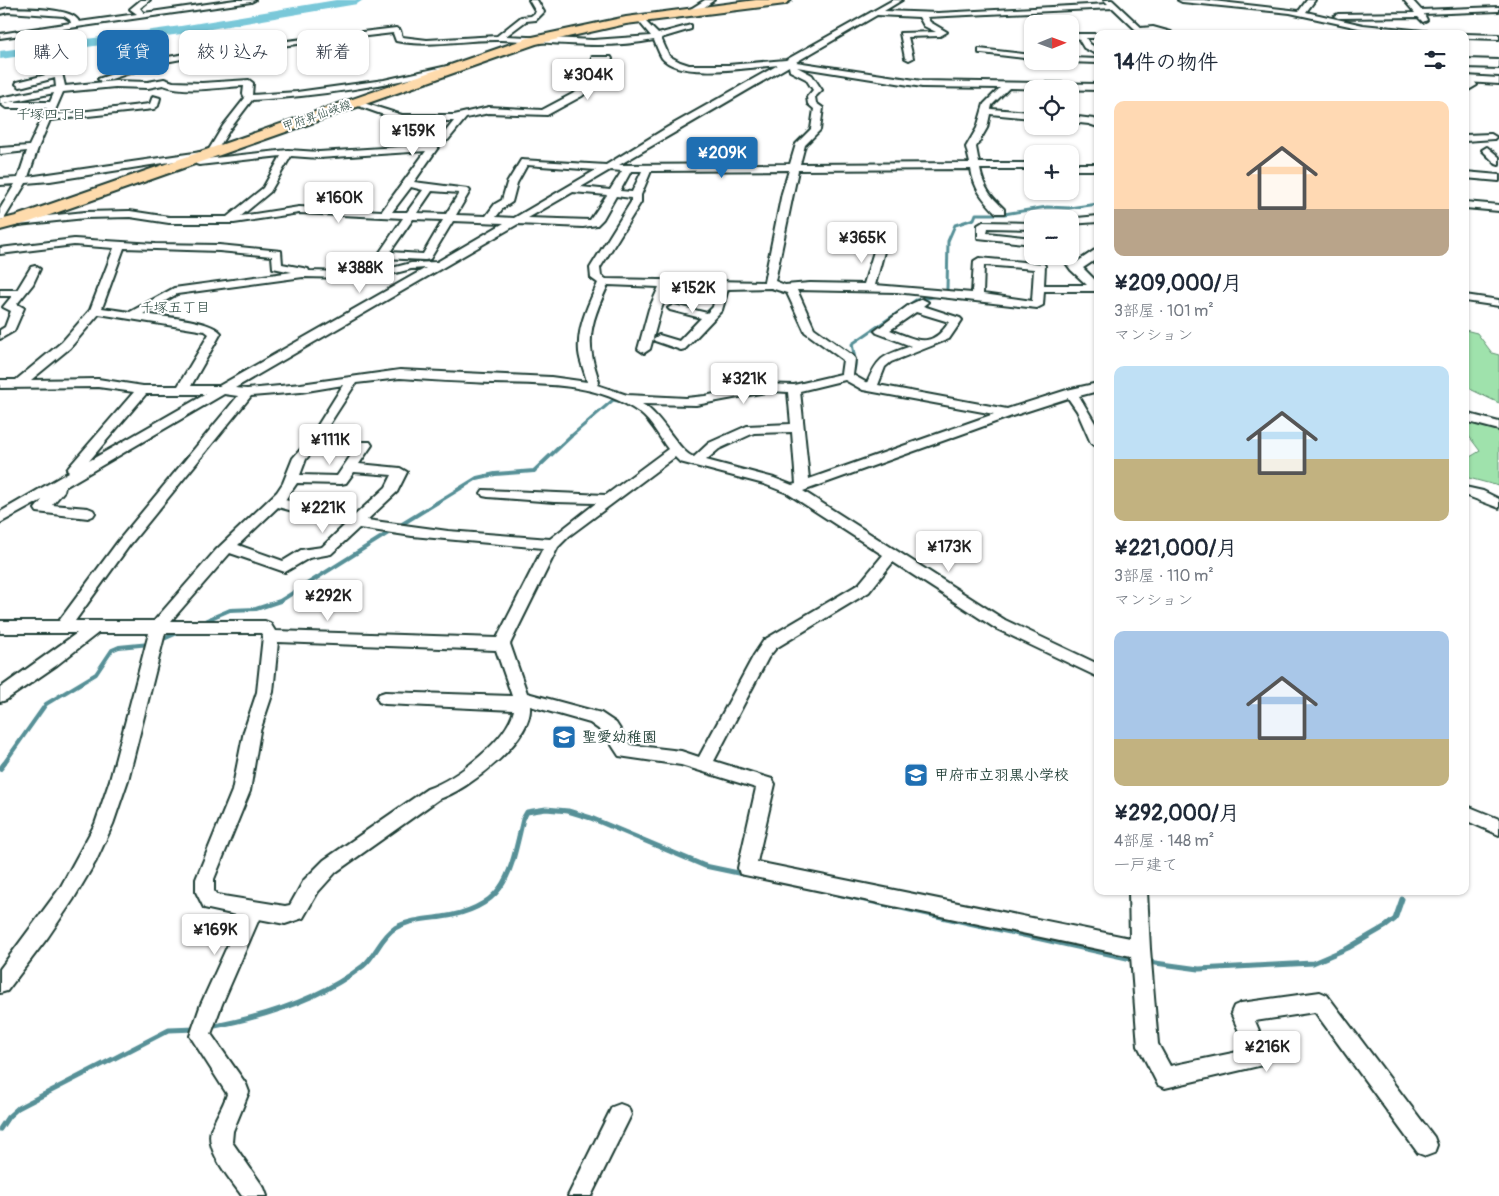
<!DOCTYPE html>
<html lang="ja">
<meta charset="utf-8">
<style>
:root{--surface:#fff;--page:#f2f2f3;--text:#1f2937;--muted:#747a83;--accent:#1f6fb2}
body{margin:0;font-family:Pangolin,"Klee One",sans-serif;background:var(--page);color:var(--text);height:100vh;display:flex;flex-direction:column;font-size:19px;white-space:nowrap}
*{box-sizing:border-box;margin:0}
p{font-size:16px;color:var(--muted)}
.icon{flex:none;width:28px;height:28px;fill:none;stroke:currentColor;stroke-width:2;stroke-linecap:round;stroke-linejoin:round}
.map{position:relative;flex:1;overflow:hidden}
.panel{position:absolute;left:1094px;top:30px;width:375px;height:865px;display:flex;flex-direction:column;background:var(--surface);border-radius:10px;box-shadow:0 1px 4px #0004}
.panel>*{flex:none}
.top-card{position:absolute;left:15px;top:30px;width:475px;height:45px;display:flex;gap:10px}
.needle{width:32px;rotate:89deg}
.tools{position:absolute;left:1024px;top:15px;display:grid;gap:10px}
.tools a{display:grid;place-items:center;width:55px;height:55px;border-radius:10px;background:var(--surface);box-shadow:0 1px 4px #0004;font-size:25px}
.price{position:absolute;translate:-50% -42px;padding:0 11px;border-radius:5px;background:#fff;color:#222;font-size:16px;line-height:32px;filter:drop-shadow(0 1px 2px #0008)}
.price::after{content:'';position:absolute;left:50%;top:30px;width:15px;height:11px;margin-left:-8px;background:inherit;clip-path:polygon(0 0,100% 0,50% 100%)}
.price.on{background:var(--accent);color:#fff}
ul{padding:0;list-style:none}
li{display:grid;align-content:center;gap:10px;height:265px;padding:0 20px}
li span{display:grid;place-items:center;height:155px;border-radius:10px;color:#555}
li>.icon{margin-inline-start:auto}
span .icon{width:90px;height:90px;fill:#fffc;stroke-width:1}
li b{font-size:21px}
h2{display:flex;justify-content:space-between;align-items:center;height:60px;padding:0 20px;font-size:21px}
.pill{padding:0 18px;border-radius:10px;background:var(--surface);box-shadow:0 1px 4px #0004;font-size:18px;line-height:45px}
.pill.on{background:var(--accent);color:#fff}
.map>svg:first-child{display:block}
.green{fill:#9fe2ac;stroke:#5f9070}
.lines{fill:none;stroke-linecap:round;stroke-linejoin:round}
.stream-far2{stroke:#569097;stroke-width:3}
.stream-far1{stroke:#569097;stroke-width:4}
.stream{stroke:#569097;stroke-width:5}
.river{fill:#7ac8d9;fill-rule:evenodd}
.street-casing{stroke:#1f3d34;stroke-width:4}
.secondary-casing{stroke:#1f3d34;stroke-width:4}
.primary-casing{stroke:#1f3d34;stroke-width:4}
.street{fill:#fff;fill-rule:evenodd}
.secondary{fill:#fff;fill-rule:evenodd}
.primary{fill:#fedbac;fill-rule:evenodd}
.labels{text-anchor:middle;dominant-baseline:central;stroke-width:4;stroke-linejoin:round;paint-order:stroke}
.far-street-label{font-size:12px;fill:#1f3d34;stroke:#fff}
.far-neighbourhood-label{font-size:14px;fill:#1f3d34;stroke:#fff}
.poi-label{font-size:15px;font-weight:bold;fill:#1f3d34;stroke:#fff;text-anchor:start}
</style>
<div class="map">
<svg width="1499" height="1196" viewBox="0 0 1499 1196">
<rect width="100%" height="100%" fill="#fff"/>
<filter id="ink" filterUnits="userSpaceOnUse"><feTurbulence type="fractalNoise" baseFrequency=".02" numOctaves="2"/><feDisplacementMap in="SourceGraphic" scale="10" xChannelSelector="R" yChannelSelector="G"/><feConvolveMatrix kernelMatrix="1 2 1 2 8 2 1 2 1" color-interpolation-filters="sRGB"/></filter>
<g filter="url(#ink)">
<g class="green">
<polygon points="1465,330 1477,333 1492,353 1499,355 1499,403 1472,390 1465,384"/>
<polygon points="1471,419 1499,426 1499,486 1465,477 1465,460 1480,451 1465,431"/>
</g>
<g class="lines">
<g class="stream-far2">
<polyline points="945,293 947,289 948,241 955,225 974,219 976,214 1004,214 1047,207 1069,208 1098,204"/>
<path d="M 850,376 C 859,368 854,355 852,344 L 916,300 L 938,296"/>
<polyline points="657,404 687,405"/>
<polyline points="697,404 722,400"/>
<polyline points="570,437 613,400 627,403"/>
</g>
<g class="stream-far1">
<polyline points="399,526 477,478 495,474 534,471 571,436"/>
<polyline points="202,622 230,610 256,609 280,601 393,530"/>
<polyline points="159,641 182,631"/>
<polyline points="3,765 46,704 96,674 112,650 119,647 150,644"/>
</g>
<g class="stream">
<polyline points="0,769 4,764"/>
<polyline points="833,893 1136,960"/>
<polyline points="1148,962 1199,969 1313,963 1348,948 1386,926 1395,919 1402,899"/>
<path d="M 210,1027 C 264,1017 319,1000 363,966 C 376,955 381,937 395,928 C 409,920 427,919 442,917 C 507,907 510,874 523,819 L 527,812 L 546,809 L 568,811 L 591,818 L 705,866 L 743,874"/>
<polyline points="0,1129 8,1117 18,1108 169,1030 196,1029"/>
</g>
<polygon class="river" points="336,0 363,0 357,4 181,34 0,59 0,51 181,26"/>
<g class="street-casing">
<g id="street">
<path d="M 141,0 L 150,0 L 140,8 L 144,13 L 235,0 L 255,0 L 251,2 L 0,38 L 0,34 L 71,23 L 70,20 L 64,16 L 8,12 L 0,14 L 0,10 L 8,8 C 24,9 74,7 79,22 L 137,14 L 130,9 Z"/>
<path d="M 529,0 L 537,0 L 544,12 L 536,20 L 526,21 L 506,36 L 593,40 L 651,36 L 636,18 L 640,16 L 658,34 L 691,25 L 691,29 L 661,38 L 669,56 L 680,62 L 689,65 L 728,65 L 786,60 L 893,0 L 902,0 L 884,11 L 938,13 L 1108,4 L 1104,0 L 1112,0 L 1145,31 L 1144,33 L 1133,34 L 1137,31 L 1135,29 L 1113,8 L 927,17 L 930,22 L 947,32 L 940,36 L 908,37 L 913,58 L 909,60 L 905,58 L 900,33 L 936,32 L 924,26 L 919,17 L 877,15 L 796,62 L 922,81 L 1098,84 L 1098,90 L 1009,88 L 992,105 L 991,109 L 1032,112 L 1032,118 L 990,114 L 987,128 L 976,147 L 979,163 L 1032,163 L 1032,169 L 980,169 C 984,189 990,195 1004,209 L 1004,213 L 996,213 C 983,199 974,189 971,169 L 798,170 L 775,281 L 785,285 L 810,283 L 864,284 L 875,248 L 880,245 L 885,248 L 875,285 L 972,293 L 974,261 L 979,258 L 1044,264 L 1045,266 L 1044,285 L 1087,285 L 1071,270 L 1061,256 L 1070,256 L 1070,254 L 1077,262 L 1098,248 L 1098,258 L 1083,268 L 1098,283 L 1098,291 L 1044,291 L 1043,305 L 1037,308 L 896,292 L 797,290 L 814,328 L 853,356 L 855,359 L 853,375 L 867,383 C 879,355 884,356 911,346 L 877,333 L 875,331 L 909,305 L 922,299 L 928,302 L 923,306 L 960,318 L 962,320 L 949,339 L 891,362 L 885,367 L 878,385 L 1007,409 L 1067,390 L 1098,383 L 1098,391 L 1079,396 L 1098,428 L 1098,447 L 1091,443 L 1077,411 L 1068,398 L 1012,416 L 803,491 L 1005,620 L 1098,664 L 1098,677 L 995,628 L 893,562 L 869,592 L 776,648 L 768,658 L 714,761 L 772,779 L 775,784 L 757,862 L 1130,938 L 1129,891 L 1147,891 L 1150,949 L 1158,1044 L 1170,1066 L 1247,1050 L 1231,1013 L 1234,1006 L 1241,1003 L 1320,992 L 1327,995 L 1434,1137 L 1437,1145 L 1434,1153 L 1426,1156 L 1418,1153 L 1315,1012 L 1255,1021 L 1270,1057 L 1267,1064 L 1165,1088 L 1158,1085 L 1138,1046 L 1131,956 L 740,874 L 738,868 L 756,788 L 681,765 L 619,756 L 604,733 L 590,723 L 530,706 C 533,740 468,790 439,799 L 336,872 L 318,892 L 303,918 L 285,924 L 259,919 L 222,1004 L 211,1034 L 246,1084 L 249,1092 L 233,1131 L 232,1142 L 264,1188 L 267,1196 L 242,1196 C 231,1180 205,1151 211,1130 C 215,1118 223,1107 227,1094 L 190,1036 L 201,1004 L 241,916 L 204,908 L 196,892 L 196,879 L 232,791 L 244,731 L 257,692 L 263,636 L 261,633 L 165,633 L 128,780 L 113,824 L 96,861 L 73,900 L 48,937 L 7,991 L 0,993 L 0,969 L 60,888 L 95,824 L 110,780 L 149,633 L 98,633 L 57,665 L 6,700 L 0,702 L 0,688 L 77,633 L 0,633 L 0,621 L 59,621 L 119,540 L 238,396 L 224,394 L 65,487 L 64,491 L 52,505 L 88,508 L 93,510 L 95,513 L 93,516 L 88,518 L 37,512 L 35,509 L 42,500 L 0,523 L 0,512 L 69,472 L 67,470 L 69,467 L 134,392 L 98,387 L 0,388 L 0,380 L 16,380 L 62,342 L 90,310 L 114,248 L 74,245 L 0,254 L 0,248 L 74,239 L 155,244 L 219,245 L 281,251 L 282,264 L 308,269 L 309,271 L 348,272 L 388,269 L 411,263 L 437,262 L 504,223 L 453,221 L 430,259 L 425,260 L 383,258 L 378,255 L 403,218 L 299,213 L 234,223 L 169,223 L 130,217 L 85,218 L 9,226 L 4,223 L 9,220 L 85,212 L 130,211 L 169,217 L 227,217 L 263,188 L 281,156 L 199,165 L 196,164 L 196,160 L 288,150 L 319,152 L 430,145 L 434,139 L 442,136 L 454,121 L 401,121 L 350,103 L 354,100 L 402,115 L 454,115 L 489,107 L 542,110 L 576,92 L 592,78 L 602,61 L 592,61 L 592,57 L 611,57 L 612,59 L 598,82 L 582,96 L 547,115 L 489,113 L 466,118 L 448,140 L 441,143 L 414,182 L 468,189 L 470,191 L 456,215 L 486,216 L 495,204 L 502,200 L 507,183 L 521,160 L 606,165 L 668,127 L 778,65 C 752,67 680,80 662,58 C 659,53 656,45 654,40 C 603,50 551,42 500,40 C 465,39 431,48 396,41 L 393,33 L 203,55 L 160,63 L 102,82 L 98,79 L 156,59 L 203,51 L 396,28 L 400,30 L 402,37 L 427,40 L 497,36 L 521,17 L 531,16 L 536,12 ZM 789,66 L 790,71 L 806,79 L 813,90 L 807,97 L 808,104 L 814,109 L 811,129 L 796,144 L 790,164 L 619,165 ZM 797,67 L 922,87 L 1000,88 L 984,104 L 977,128 L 966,147 L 970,163 L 800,164 L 805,145 L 820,130 L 823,108 L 816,103 L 815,97 L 822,90 L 812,75 ZM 426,151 L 382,211 L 299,207 L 241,216 L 270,192 L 291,156 L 319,158 ZM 527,165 L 596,170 L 514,218 L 496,217 L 503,208 L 512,202 L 517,183 ZM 610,170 L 622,171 L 610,190 L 581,187 ZM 789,170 L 782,193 L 764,282 L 606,279 L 601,276 L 600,268 L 641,202 L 641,195 L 651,171 ZM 631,171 L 642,171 L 632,192 L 620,191 ZM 411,187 L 423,190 L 407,212 L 392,212 ZM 432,191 L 459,193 L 446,214 L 417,213 ZM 573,192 L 607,195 L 590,220 L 528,218 ZM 616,196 L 631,198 L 631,202 L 590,268 L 591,278 L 598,283 C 588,305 577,327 579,352 C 580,362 585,372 587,382 L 551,377 L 400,370 L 301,384 L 247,389 L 235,388 L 518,224 L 583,227 L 597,225 L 603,219 ZM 413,219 L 443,220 L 423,254 L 390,252 ZM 124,248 L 219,251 L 272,256 L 273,268 L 292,272 L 174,288 L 130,312 L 102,308 ZM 984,265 L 1034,269 L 1032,301 L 983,294 ZM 426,268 L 219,386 L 191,386 L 221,333 C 209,319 162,317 143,314 L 177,294 L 303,277 L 348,278 L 388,275 L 411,269 ZM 608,285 L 659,287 L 649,309 L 638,349 L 644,353 L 650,349 L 661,309 L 670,287 L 717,288 L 713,307 L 707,313 L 674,305 L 668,308 L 670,310 L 701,318 L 679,341 L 659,335 L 653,339 L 655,341 L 681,350 L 685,349 L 722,310 L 728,289 L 771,288 L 787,293 L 805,332 L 843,360 L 841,374 L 794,385 L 760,384 L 705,396 L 686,398 L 627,395 L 597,385 L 599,382 C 597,373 593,364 592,355 C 587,330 598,307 608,285 ZM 916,312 L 949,322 C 931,350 917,340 890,330 ZM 99,314 L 205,331 L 209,334 L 178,386 L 143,386 L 98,379 L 31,380 L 70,348 ZM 400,378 C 431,380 461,382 492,383 C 542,384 598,382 640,413 C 652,422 659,437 668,449 L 606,495 L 483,490 L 481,493 L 483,496 L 488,497 L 554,502 L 596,503 L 550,539 L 448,531 L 367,520 L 397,492 L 407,472 L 400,468 L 359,464 L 372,445 L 370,442 L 360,442 L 337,476 L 300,475 L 306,459 L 319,445 L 323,434 L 356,383 ZM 845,380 L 863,390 L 994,414 L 809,479 L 800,391 ZM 343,385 L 308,441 L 293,458 L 283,483 L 277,492 L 216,550 L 154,621 L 75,621 L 129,546 L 251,396 L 301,392 ZM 771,391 L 788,392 L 791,424 L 747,426 L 709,443 L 694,457 C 679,453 662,415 642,404 L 696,405 ZM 146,394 L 206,394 L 89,461 ZM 792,432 L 796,484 L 792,485 L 774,478 L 706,460 L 719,449 L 754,433 ZM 675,457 L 680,462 L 764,484 L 787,493 L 883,555 L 859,584 L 764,640 L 754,655 L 699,757 L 681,751 L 630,745 L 616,723 L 601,713 L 527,693 L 510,644 L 558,547 L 569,536 ZM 354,472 L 392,475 L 386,487 L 353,517 L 285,500 L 297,483 L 341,484 L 346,483 ZM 278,507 L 345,525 L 322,547 L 301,550 L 283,561 L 238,545 ZM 359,528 L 412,536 L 543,548 L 497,638 L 275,631 L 270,623 L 265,621 L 171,621 L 230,553 L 285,572 L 309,558 L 331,554 ZM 278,642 L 496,650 L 512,696 L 385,692 L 379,694 L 377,698 L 379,702 L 385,704 L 514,710 C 507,741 456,779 427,789 L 324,860 L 304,880 L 290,905 L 285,906 L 217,895 L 214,891 L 214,879 L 250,791 L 260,731 L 273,692 Z"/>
<polygon points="705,0 714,0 695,14 689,14 689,10"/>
<polygon points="1178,0 1204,0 1299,11 1307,0 1315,0 1306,12 1363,25 1433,32 1437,34 1407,34 1363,29 1290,13 1182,2"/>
<polygon points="1404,0 1412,0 1421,10 1499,7 1499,11 1424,14 1427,20 1423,22 1418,17 1338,18 1334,16 1338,14 1415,13"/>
<polygon points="1070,34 1099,34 1098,38 1086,38 1090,44 1098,49 1098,55 1084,48 1078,38 1070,38"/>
<polygon points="1465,34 1499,35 1499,39 1465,38"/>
<polygon points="979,49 1032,55 1032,59 982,53 979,53"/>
<polygon points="1070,58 1098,59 1098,63 1067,62 1070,61"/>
<path d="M 452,65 L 456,67 L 455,69 C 388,85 321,96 252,100 L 230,129 L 214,155 L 50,181 L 26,183 L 4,219 L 0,220 L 0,209 L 15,184 L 0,185 L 0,179 L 18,178 L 27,151 L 0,154 L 0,148 L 29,146 L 47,108 L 6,108 L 2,105 L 6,102 L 50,102 L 54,93 L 0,104 L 0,98 L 56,87 L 55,78 L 20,87 L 16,84 L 17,82 L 54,73 L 58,70 L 62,73 L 65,86 L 115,81 L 148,82 L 164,79 L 173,82 L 202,83 L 249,80 L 253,83 L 252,95 L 297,92 L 384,80 ZM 163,85 C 187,94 219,87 244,86 L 243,94 L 245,98 L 223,126 L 208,151 L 28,177 L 38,148 L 50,120 L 154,109 L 158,106 L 160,98 L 153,96 L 150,104 L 53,115 L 63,92 L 115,87 L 148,88 Z"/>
<polygon points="1466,76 1499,78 1499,84 1466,82"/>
<polygon points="1070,116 1094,119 1098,121 1098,127 1089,124 1070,122"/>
<polygon points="1491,134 1496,137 1494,139 1465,141 1465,135"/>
<polygon points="1487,147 1499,157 1499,165 1496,164 1482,150"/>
<rect x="1070" y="164" width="28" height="6"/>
<polygon points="1465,172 1499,175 1499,181 1465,178"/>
<polygon points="1465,202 1499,205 1499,211 1465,208"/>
<polygon points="1098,216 1098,222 1070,224 1070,219 1067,219"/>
<polygon points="983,222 1032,223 1032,229 988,228 987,233 1032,238 1032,244 978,238 978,225"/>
<polygon points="35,266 40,269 33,284 17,304 24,308 14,331 0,339 0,330 5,327 11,311 3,307 12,296 0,296 0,290 17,290 31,267"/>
<polygon points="1465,295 1499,300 1499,306 1465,301"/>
<polygon points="1465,413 1499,422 1499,430 1465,421"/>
<polygon points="1465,487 1483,491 1499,499 1499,508 1465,495"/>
<polygon points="1465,805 1499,819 1499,835 1465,820"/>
<polygon points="620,1104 628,1107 631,1115 591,1196 568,1196 612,1107"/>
</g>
</g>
<g class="secondary-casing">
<g id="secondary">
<polygon points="1153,27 1171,32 1172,34 1139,34 1135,31 1141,28"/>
<polygon points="1465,59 1499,60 1499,68 1465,67"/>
<polygon points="1465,74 1469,75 1477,85 1465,92"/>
</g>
</g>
<g class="primary-casing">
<polygon id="primary" points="756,0 791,0 785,4 626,24 536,44 27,223 0,230 0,220 16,216 528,38 626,17"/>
</g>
<use href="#street" class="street"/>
<use href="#secondary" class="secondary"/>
<use href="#primary" class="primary"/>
</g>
</g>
<defs>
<g id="school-square" transform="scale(1.25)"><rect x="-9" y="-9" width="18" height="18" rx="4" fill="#1f6fb2" stroke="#fff"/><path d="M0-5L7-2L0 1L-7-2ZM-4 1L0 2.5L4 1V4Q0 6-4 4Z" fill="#fff"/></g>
</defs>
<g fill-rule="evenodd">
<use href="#school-square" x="564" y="737"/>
<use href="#school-square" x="916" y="775"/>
</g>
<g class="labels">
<g class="far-street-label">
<text transform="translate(317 116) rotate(-19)">甲府昇仙峡線</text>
</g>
<g class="far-neighbourhood-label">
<text x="51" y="114">千塚四丁目</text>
<text x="175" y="307">千塚五丁目</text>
</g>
<g class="poi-label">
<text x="582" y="737">聖愛幼稚園</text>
<text x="934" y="775">甲府市立羽黒小学校</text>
</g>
</g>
</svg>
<div class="tools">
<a><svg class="needle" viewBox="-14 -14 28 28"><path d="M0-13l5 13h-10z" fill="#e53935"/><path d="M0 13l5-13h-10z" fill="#747a83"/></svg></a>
<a><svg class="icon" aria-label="locate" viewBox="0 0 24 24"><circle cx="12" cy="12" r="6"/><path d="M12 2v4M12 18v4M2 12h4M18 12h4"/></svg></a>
<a>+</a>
<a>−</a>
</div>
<b class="price" style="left:588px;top:101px">¥304K</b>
<b class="price" style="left:413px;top:157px">¥159K</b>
<b class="price on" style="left:722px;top:179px">¥209K</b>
<b class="price" style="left:339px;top:224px">¥160K</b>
<b class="price" style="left:862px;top:264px">¥365K</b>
<b class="price" style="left:360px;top:294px">¥388K</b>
<b class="price" style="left:693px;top:314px">¥152K</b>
<b class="price" style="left:744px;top:405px">¥321K</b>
<b class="price" style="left:330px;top:466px">¥111K</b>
<b class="price" style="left:323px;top:534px">¥221K</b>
<b class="price" style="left:949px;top:573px">¥173K</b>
<b class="price" style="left:328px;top:622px">¥292K</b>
<b class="price" style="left:215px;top:956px">¥169K</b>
<b class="price" style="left:1267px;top:1073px">¥216K</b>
<div class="top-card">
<a class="pill">購入</a>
<a class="pill on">賃貸</a>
<a class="pill">絞り込み</a>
<a class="pill">新着</a>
</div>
<section class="panel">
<h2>14件の物件<svg class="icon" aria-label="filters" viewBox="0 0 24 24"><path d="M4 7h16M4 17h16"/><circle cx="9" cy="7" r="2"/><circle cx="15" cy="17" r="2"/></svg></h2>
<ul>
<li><span style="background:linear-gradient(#ffd9b3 70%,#b9a48a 0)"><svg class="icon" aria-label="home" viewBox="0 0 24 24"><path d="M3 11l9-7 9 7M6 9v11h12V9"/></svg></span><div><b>¥209,000/月</b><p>3部屋 · 101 m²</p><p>マンション</p></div></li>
<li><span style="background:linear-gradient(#bfe0f5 60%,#c2b280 0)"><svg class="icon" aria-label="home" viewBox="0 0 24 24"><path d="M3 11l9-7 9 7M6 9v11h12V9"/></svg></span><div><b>¥221,000/月</b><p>3部屋 · 110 m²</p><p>マンション</p></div></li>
<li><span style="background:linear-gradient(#a9c7e8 70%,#c2b280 0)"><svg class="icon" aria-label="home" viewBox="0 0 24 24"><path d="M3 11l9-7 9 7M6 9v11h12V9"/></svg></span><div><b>¥292,000/月</b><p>4部屋 · 148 m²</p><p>一戸建て</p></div></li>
</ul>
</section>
</div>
